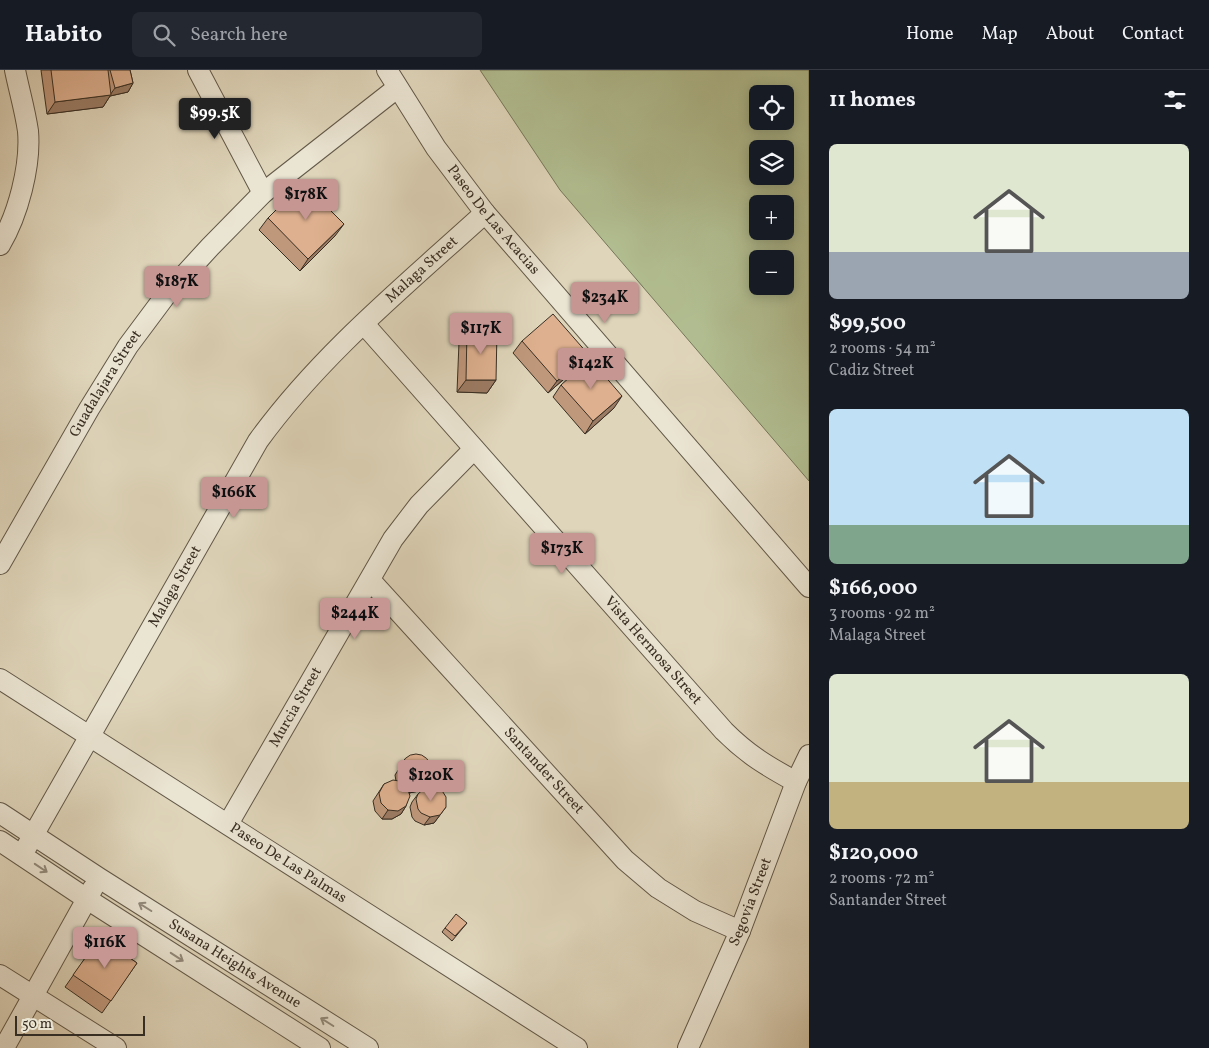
<!DOCTYPE html>
<meta charset="utf-8">
<style>
:root{--surface:#171b24;--page:#242831;--text:#f1f3f6;--muted:#9ea1a6;--line:#363941;--accent:#c59692}
body{margin:0;font-family:Vollkorn,serif;background:var(--page);color:var(--text);height:100vh;display:flex;flex-direction:column;font-size:19px;white-space:nowrap}
*{box-sizing:border-box;margin:0}
p{font-size:16px;color:var(--muted)}
.icon{flex:none;width:28px;height:28px;fill:none;stroke:currentColor;stroke-width:2;stroke-linecap:round;stroke-linejoin:round}
.map{position:relative;flex:1;overflow:hidden}
.drawer{display:flex;flex-direction:column;background:var(--surface);width:400px}
.drawer>*{flex:none}
.buttons{position:absolute;left:749px;top:15px;display:grid;gap:10px}
.buttons a{display:grid;place-items:center;width:45px;height:45px;border-radius:8px;background:var(--surface);box-shadow:0 2px 12px #0003;font-size:25px}
.scale{position:absolute;left:15px;bottom:12px;width:130px;box-sizing:border-box;padding-left:5px;border:2px solid #382e22;border-top:0;font-size:14px;line-height:18px;white-space:nowrap;color:#382e22;-webkit-text-stroke:4px #eae4d2;paint-order:stroke}
.price{position:absolute;translate:-50% -42px;padding:0 11px;border-radius:5px;background:var(--accent);color:#111;font-size:16px;line-height:32px;filter:drop-shadow(0 1px 2px #0008)}
.price::after{content:'';position:absolute;left:50%;top:30px;width:15px;height:11px;margin-left:-8px;background:inherit;clip-path:polygon(0 0,100% 0,50% 100%)}
.price.on{background:#222;color:#fff}
ul{padding:0;list-style:none}
li{display:grid;align-content:center;gap:10px;height:265px;padding:0 20px}
li span{display:grid;place-items:center;height:155px;border-radius:8px;color:#555}
li>.icon{margin-inline-start:auto}
span .icon{width:90px;height:90px;fill:#fffc;stroke-width:1}
li b{font-size:21px}
h2{display:flex;justify-content:space-between;align-items:center;height:60px;padding:0 20px;font-size:21px}
header{display:flex;align-items:center;gap:30px;box-sizing:border-box;height:70px;padding:0 25px;background:var(--surface);border-bottom:1px solid var(--line)}
header strong{font-size:24px}
nav{display:flex;gap:28px;margin-inline-start:auto;font-size:18px}
.search{width:350px;height:45px;background:var(--page);display:flex;align-items:center;gap:12px;box-sizing:border-box;padding:0 18px;border-radius:8px;color:var(--muted);font-size:19px}
main{display:flex;flex:1;min-height:0}
.map>svg:first-child{display:block}
.green{fill:#b1bd90;stroke:#747659;fill-rule:evenodd}
.lines{fill:none;stroke-linecap:round;stroke-linejoin:round}
.minor-casing{stroke:#625848;stroke-width:22}
.minor{stroke:#eae4d2;stroke-width:20}
.wall{fill:#bf977b;stroke:#382e22}
.shaded-wall{fill:#9b7b64;stroke:#382e22}
.building{fill:#deb08f;stroke:#382e22}
.oneway{stroke:#91897a}
.labels{text-anchor:middle;dominant-baseline:central;stroke-width:4.5;stroke-linejoin:round;paint-order:stroke}
.street-label{font-size:15px;fill:#382e22;stroke:#eae4d2}
</style>
<header>
<strong>Habito</strong>
<div class="search"><svg class="icon" aria-label="search" viewBox="0 0 24 24"><circle cx="10" cy="10" r="6"/><path d="M15 15l6 6"/></svg>Search here</div>
<nav><a>Home</a><a>Map</a><a>About</a><a>Contact</a></nav>
</header>
<main>
<div class="map">
<svg width="809" height="978" viewBox="0 0 809 978">
<rect width="100%" height="100%" fill="#dfd5ba"/>
<filter id="stains"><feTurbulence type="fractalNoise" baseFrequency=".004" numOctaves="4"/><feColorMatrix values="0 0 0 0 .2 0 0 0 0 .09 0 0 0 0 .02 0 0 0 .5 -.17"/></filter>
<radialGradient id="worn" r=".72"><stop offset=".6" stop-color="#630" stop-opacity="0"/><stop offset="1" stop-color="#630" stop-opacity=".3"/></radialGradient>
<path class="green" d="M 480,0 L 809,0 L 809,411 L 560,120 ZM 758,24 L 785,24 L 785,51 L 758,51 ZM 758,79 L 785,79 L 785,106 L 758,106 ZM 758,134 L 785,134 L 785,161 L 758,161 ZM 758,189 L 785,189 L 785,216 L 758,216 Z"/>
<g class="lines">
<g class="minor-casing">
<g id="minor">
<polyline points="198,0 263,123"/>
<path id="s1" d="M 387,0 L 436,78 L 485,143 L 809,517"/>
<path d="M 0,175 C 18,145 31,96 28,61 C 25,40 19,20 15,0"/>
<path id="s2" d="M 364,254 L 724,661 C 748,685 767,696 796,712"/>
<path id="s3" d="M 0,494 L 89,339 L 128,276 L 166,225 L 210,177 L 263,123 L 397,18"/>
<path id="s4" d="M 370,510 L 625,790 L 658,818 L 695,841 L 740,861"/>
<path id="s5" d="M 0,609 L 577,978"/>
<path id="s6" d="M 0,743 L 99,808 L 368,978"/>
<path id="s7" d="M 228,754 L 393,469 L 419,435 L 474,379"/>
<polyline points="0,771 87,829 320,978"/>
<path id="s8" d="M 22,785 L 258,371 C 321,284 406,215 485,143"/>
<polyline points="0,905 116,978"/>
<polyline points="4,978 93,818"/>
<path id="s9" d="M 688,978 L 740,861 L 796,712 L 809,685"/>
</g>
</g>
<use href="#minor" class="minor"/>
</g>
<g class="wall">
<polygon points="41,0 130,0 133,13 128,22 110,26 103,37 47,44"/>
<polygon points="268,148 335,166 300,201 259,160"/>
<polygon points="467,260 496,310 487,323 457,322 459,272"/>
<polygon points="522,271 579,296 548,323 513,283"/>
<polygon points="561,315 614,338 585,364 553,327"/>
<polygon points="406,688 425,713 419,721 409,723 406,736 401,744 392,749 382,749 375,741 373,731 384,714 396,711 395,705"/>
<polygon points="418,724 440,745 434,753 424,755 415,751 412,747 410,737 412,732"/>
<polygon points="467,853 452,871 442,862 445,858"/>
<polygon points="100,867 137,893 102,943 65,917"/>
</g>
<g class="shaded-wall">
<polygon points="133,13 128,22 110,26 103,37 47,44 55,32 110,25 115,18"/>
<polygon points="344,154 335,166 300,201 308,189"/>
<polygon points="588,284 579,296 548,323 557,311"/>
<polygon points="466,310 496,310 487,323 457,322"/>
<polygon points="622,326 614,338 585,364 593,351"/>
<polygon points="431,705 419,721 409,723 415,715"/>
<polygon points="406,736 401,744 392,749 382,749 388,740"/>
<polygon points="446,737 434,753 424,755 430,747"/>
</g>
<g class="building">
<polygon points="51,0 108,0 111,25 55,32"/>
<polygon points="110,0 130,0 133,13 115,18"/>
<polygon points="303,113 344,154 308,189 268,148"/>
<polygon points="553,244 588,284 557,311 522,271"/>
<polygon points="467,260 497,261 496,310 466,310"/>
<polygon points="590,289 622,326 593,351 561,315"/>
<circle cx="416" cy="699" r="15"/>
<polygon points="393,710 399,711 407,717 410,726 406,736 398,741 388,740 381,733 379,723 384,714"/>
<polygon points="431,716 441,719 446,727 446,737 440,745 430,747 421,743 418,739 416,729 418,724 426,717"/>
<polygon points="456,844 467,853 455,866 445,858"/>
<polygon points="100,867 137,893 111,931 73,905"/>
</g>
<defs><path id="oneway-shaft" d="M-6 0H5M1.5-3L5.5 0L1.5 3" fill="none" stroke-width="1.6" stroke-linecap="round" stroke-linejoin="round" transform="scale(1.25)"/></defs>
<g class="oneway">
<use href="#oneway-shaft" transform="translate(41 798) rotate(34)"/>
<use href="#oneway-shaft" transform="translate(145 837) rotate(-148)"/>
<use href="#oneway-shaft" transform="translate(177 887) rotate(33)"/>
<use href="#oneway-shaft" transform="translate(327 952) rotate(-148)"/>
</g>
<g class="labels">
<g class="street-label">
<text stroke="none"><textPath href="#s1" startOffset="184">Paseo De Las Acacias</textPath></text>
<text stroke="none"><textPath href="#s8" startOffset="714">Malaga Street</textPath></text>
<text stroke="none"><textPath href="#s3" startOffset="209">Guadalajara Street</textPath></text>
<text stroke="none"><textPath href="#s8" startOffset="309">Malaga Street</textPath></text>
<text stroke="none"><textPath href="#s2" startOffset="436">Vista Hermosa Street</textPath></text>
<text stroke="none"><textPath href="#s7" startOffset="135">Murcia Street</textPath></text>
<text stroke="none"><textPath href="#s4" startOffset="258">Santander Street</textPath></text>
<text stroke="none"><textPath href="#s5" startOffset="342">Paseo De Las Palmas</textPath></text>
<text stroke="none"><textPath href="#s9" startOffset="159">Segovia Street</textPath></text>
<text stroke="none"><textPath href="#s6" startOffset="279">Susana Heights Avenue</textPath></text>
</g>
</g>
<rect width="100%" height="100%" filter="url(#stains)"/>
<rect width="100%" height="100%" fill="url(#worn)"/>
</svg>
<div class="buttons">
<a><svg class="icon" aria-label="locate" viewBox="0 0 24 24"><circle cx="12" cy="12" r="6"/><path d="M12 2v4M12 18v4M2 12h4M18 12h4"/></svg></a>
<a><svg class="icon" aria-label="layers" viewBox="0 0 24 24"><path d="M12 4l9 5-9 5-9-5zM3 14l9 5 9-5"/></svg></a>
<a>+</a>
<a>−</a>
</div>
<div class="scale">50 m</div>
<b class="price on" style="left:215px;top:70px">$99.5K</b>
<b class="price" style="left:306px;top:151px">$178K</b>
<b class="price" style="left:177px;top:238px">$187K</b>
<b class="price" style="left:605px;top:254px">$234K</b>
<b class="price" style="left:481px;top:285px">$117K</b>
<b class="price" style="left:591px;top:320px">$142K</b>
<b class="price" style="left:234px;top:449px">$166K</b>
<b class="price" style="left:562px;top:505px">$173K</b>
<b class="price" style="left:355px;top:570px">$244K</b>
<b class="price" style="left:431px;top:732px">$120K</b>
<b class="price" style="left:105px;top:899px">$116K</b>
</div>
<section class="drawer">
<h2>11 homes<svg class="icon" aria-label="filters" viewBox="0 0 24 24"><path d="M4 7h16M4 17h16"/><circle cx="9" cy="7" r="2"/><circle cx="15" cy="17" r="2"/></svg></h2>
<ul>
<li><span style="background:linear-gradient(#dfe7d0 70%,#9aa5b1 0)"><svg class="icon" aria-label="home" viewBox="0 0 24 24"><path d="M3 11l9-7 9 7M6 9v11h12V9"/></svg></span><div><b>$99,500</b><p>2 rooms · 54 m²</p><p>Cadiz Street</p></div></li>
<li><span style="background:linear-gradient(#bfe0f5 75%,#7fa58c 0)"><svg class="icon" aria-label="home" viewBox="0 0 24 24"><path d="M3 11l9-7 9 7M6 9v11h12V9"/></svg></span><div><b>$166,000</b><p>3 rooms · 92 m²</p><p>Malaga Street</p></div></li>
<li><span style="background:linear-gradient(#dfe7d0 70%,#c2b280 0)"><svg class="icon" aria-label="home" viewBox="0 0 24 24"><path d="M3 11l9-7 9 7M6 9v11h12V9"/></svg></span><div><b>$120,000</b><p>2 rooms · 72 m²</p><p>Santander Street</p></div></li>
</ul>
</section>
</main>
